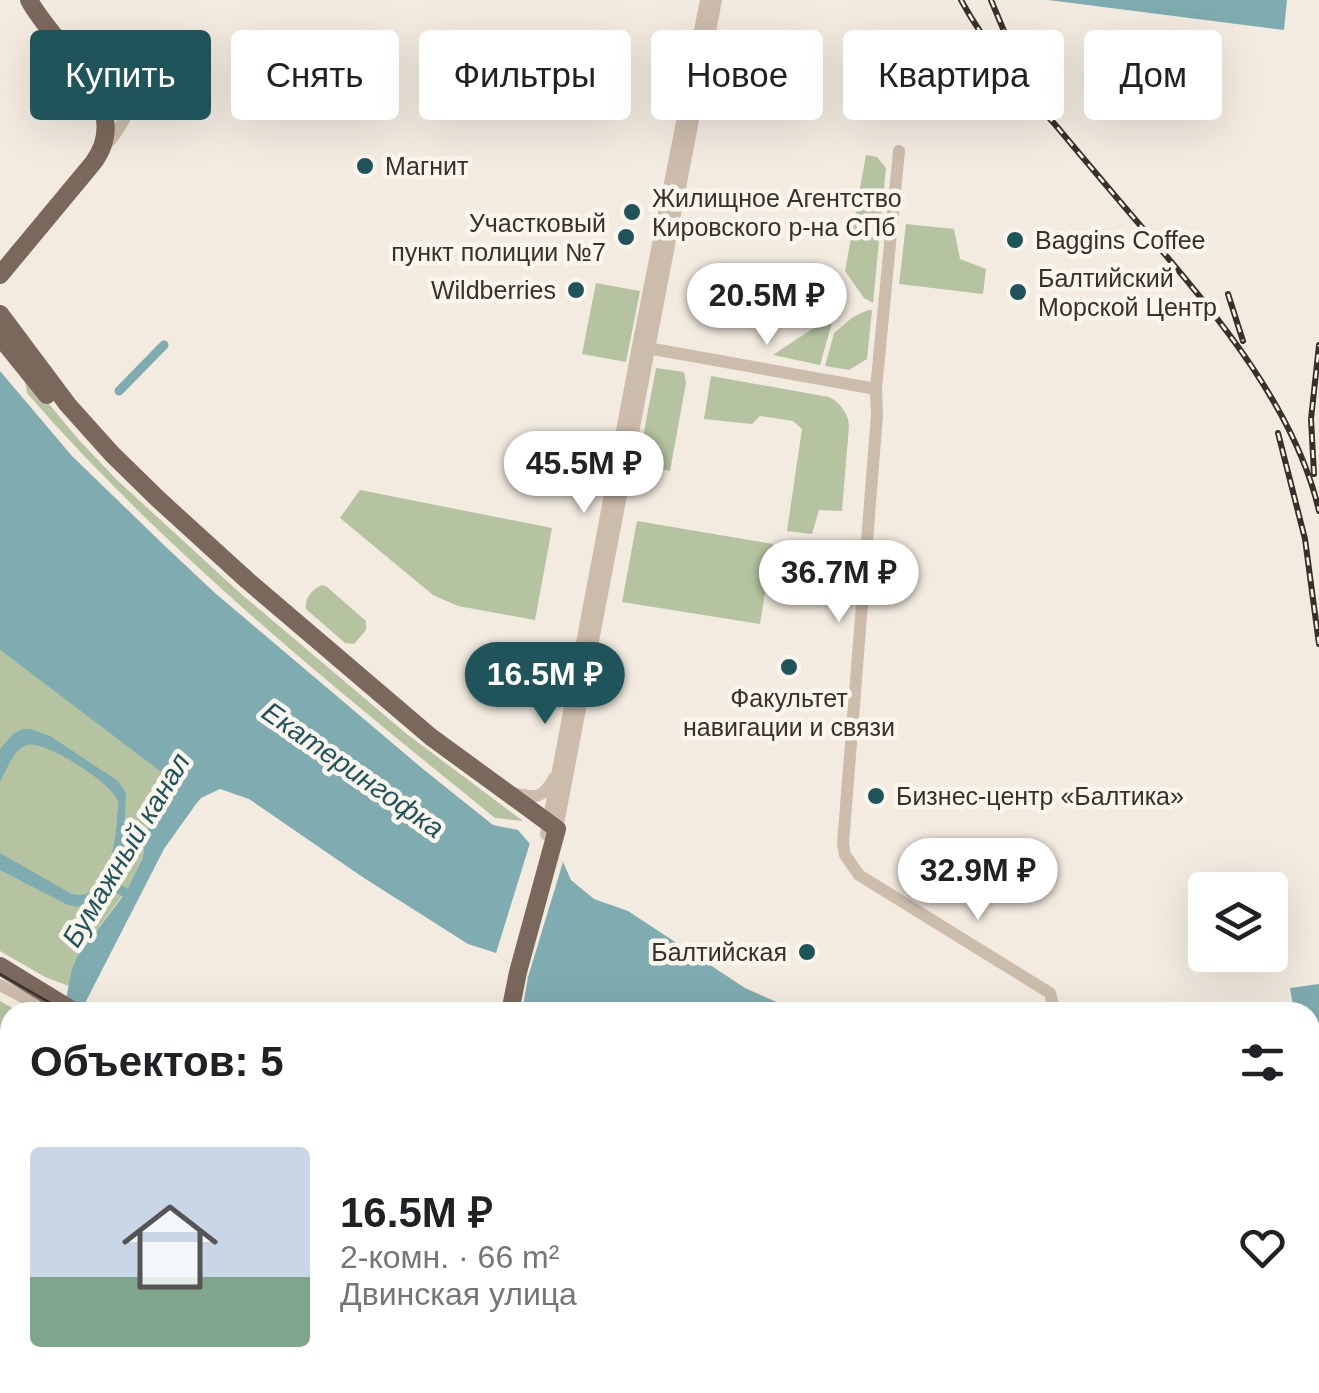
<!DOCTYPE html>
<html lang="ru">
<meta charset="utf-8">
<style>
:root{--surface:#fff;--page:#f6f6f6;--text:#202124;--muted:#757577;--accent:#20545b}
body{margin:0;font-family:Arial,sans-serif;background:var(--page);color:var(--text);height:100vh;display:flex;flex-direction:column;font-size:38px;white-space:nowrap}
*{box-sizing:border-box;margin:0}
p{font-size:32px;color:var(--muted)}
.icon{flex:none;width:55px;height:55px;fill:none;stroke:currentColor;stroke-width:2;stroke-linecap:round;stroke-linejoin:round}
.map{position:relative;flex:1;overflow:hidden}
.drawer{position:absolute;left:0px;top:1002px;width:1320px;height:392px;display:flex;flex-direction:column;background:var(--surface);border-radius:30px 30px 0 0;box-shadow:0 10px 40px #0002}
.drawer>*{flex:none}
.hud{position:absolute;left:30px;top:30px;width:1260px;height:90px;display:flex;gap:20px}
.controls{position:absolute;left:1188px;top:872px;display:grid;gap:20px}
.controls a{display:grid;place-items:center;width:100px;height:100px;border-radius:10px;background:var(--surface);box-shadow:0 10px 40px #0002;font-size:50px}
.price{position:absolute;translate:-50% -85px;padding:0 22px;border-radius:35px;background:#fff;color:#222;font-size:32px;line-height:65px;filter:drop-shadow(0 2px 5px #0008)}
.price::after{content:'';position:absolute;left:50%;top:60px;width:30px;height:22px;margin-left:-15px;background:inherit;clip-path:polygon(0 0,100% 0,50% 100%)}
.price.on{background:var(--accent);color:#fff}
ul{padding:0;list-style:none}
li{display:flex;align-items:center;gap:30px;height:250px;padding:0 30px}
li span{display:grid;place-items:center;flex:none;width:280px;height:200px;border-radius:10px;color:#555}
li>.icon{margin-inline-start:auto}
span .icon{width:120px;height:120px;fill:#fffc;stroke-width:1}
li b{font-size:42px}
h2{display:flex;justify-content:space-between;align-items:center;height:120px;padding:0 30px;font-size:42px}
.tag{padding:0 35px;border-radius:10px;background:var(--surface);box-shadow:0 10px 40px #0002;font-size:35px;line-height:90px}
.tag.on{background:var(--accent);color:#fff}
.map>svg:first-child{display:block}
.green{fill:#b5c3a0}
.water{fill:#7facb0}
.pier{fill:#f3ebe0}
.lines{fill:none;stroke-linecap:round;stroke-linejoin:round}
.canal{stroke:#7facb0;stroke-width:9}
.minor{stroke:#ccbcac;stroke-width:12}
.major{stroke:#7b685c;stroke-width:18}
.tram{stroke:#3a302b;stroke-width:2.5}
.rail-casing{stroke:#3a302b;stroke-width:6}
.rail{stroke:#faf5ed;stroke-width:2.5;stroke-dasharray:8;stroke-linecap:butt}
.poi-dot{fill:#20545b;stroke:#faf5ed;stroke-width:4}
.labels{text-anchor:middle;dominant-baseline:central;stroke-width:9;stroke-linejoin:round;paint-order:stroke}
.poi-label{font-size:25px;fill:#3a302b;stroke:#faf5ed;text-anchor:start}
.water-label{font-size:28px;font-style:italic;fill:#20545b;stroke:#faf5ed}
</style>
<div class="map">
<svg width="1319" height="1393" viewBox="0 0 1319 1393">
<rect width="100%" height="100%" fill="#f3ebe0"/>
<g class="green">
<polygon points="715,69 761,78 754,105 710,99"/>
<polygon points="866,155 877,157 886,168 873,303 864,298 845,271"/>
<polygon points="906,224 954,229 960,259 986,269 983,294 899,284"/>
<polygon points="596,283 640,291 626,362 582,354"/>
<polygon points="868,310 872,310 867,359 849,370 825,366 834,333 853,317"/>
<polygon points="832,323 820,365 773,355 812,329"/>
<polygon points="656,368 684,372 686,383 670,471 642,466 639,458"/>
<path d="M 711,376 L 829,397 C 840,402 849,415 849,426 L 842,511 L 819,510 L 812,534 L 787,531 L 802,429 L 793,421 L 760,416 L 752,424 L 704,419 Z"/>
<path d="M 25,381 L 30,381 L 78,439 L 117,480 L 239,592 L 408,735 L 523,821 L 495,818 C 332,686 166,553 27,393 Z"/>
<polygon points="360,490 552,528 535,620 458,606 433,595 340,518"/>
<polygon points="637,521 773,544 760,624 622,602"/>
<path d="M 322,585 L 327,587 L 366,621 L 366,630 L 354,644 L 345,643 L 306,609 C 304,599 312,589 322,585 Z"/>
<polygon points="0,650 172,779 171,793 146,830 143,857 128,888 77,957 71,971 69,986 45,977 0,951"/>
<polygon points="0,1001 19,1012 10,1012 10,1083 0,1095"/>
</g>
<g class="water">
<polygon points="1048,0 1287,0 1284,30"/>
<polygon points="0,371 72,456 167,548 215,593 423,769 493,825 518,830 530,844 563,862 571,880 594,899 628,911 745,988 799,1012 522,1012 528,977 496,953 468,944 364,878 249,799 220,789 201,798 196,804 164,849 83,1007 77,1012 65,1007 71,971 77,957 126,892 143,857 146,831 171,793 172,780 0,650"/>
<path d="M 23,729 L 30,729 L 50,736 L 118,781 L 126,793 L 124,845 L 117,871 L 101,894 L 78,907 L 68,905 L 0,870 L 0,853 L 70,893 C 107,907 116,841 117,818 C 117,812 119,807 118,802 C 114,784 45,740 27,745 C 14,748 6,771 0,782 L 0,749 L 13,734 Z"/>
<polygon points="1319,984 1319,1168 1310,1097 1310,1012 1294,1012 1290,988"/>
<polygon points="1319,1192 1319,1294 1310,1292 1310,1200"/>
</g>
<polygon class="pier" points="530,843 563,862 528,977 496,953"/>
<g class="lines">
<g class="canal">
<polyline points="119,391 164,345"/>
<polyline points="105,881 129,895"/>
</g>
<g class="minor">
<path d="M 77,62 L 96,70 L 118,71 L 134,83 C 134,107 119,132 102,149"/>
<polyline points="899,151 876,389 877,415 843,844 845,855 859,875 1050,993 1055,1012"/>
<polyline points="642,347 876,389"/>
<path d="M 513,793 C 535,798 542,800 554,778"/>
<polyline points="557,829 716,0"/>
<polyline points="546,834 638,346 706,0"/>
<polyline points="0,985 51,1012"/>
<polyline points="711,1385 724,1393"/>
<polyline points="514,1393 515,1385"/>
<polyline points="1016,1393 1016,1385"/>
</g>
<g class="major">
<path d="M 0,275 L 93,163 C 137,105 55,49 29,0"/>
<polyline points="0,314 68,405 112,454 158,499 248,581 431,737 557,829 518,972 510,1012"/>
<polyline points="0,337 47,395"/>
<polyline points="0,966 75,1012"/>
<polyline points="420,1393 422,1385"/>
<polyline points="437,1393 439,1385"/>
</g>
<g class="tram">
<polyline points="0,974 66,1012"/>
<polyline points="426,1393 427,1385"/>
</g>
<g class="rail-casing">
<g id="rail">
<path d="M 961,0 C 987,48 1023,88 1058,128 C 1089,165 1120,202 1152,239 C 1218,317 1296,410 1319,511"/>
<polyline points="991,0 1009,43 1038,87"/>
<polyline points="1228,294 1243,341"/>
<polyline points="1278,433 1305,539 1319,644"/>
<polyline points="1314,474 1311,419 1319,345"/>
</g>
</g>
<use href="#rail" class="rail"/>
</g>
<g class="poi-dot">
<circle cx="365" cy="166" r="10"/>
<circle cx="632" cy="212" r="10"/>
<circle cx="626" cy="237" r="10"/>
<circle cx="1015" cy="240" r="10"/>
<circle cx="576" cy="290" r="10"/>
<circle cx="1018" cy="292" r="10"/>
<circle cx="789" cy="667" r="10"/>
<circle cx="876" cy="796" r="10"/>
<circle cx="807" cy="952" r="10"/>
</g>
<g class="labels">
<g class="poi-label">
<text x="385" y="166">Магнит</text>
<text x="652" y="198">Жилищное Агентство<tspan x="652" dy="29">Кировского р-на СПб</tspan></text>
<text x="606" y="223" text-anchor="end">Участковый<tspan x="606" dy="29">пункт полиции №7</tspan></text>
<text x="1035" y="240">Baggins Coffee</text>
<text x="1038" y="278">Балтийский<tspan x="1038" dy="29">Морской Центр</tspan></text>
<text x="556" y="290" text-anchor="end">Wildberries</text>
<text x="789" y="698" text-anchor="middle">Факультет<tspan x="789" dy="29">навигации и связи</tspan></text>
<text x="896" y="796">Бизнес-центр «Балтика»</text>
<text x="787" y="952" text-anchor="end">Балтийская</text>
</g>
<g class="water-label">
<text transform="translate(353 770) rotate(35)">Екатерингофка</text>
<text transform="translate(126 850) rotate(-59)">Бумажный канал</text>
</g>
</g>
</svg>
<div class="controls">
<a><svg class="icon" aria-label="layers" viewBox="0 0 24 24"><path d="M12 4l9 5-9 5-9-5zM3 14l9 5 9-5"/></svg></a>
</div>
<b class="price" style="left:767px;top:348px">20.5M ₽</b>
<b class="price" style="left:584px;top:516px">45.5M ₽</b>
<b class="price" style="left:839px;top:625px">36.7M ₽</b>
<b class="price on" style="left:545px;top:727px">16.5M ₽</b>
<b class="price" style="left:978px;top:923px">32.9M ₽</b>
<div class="hud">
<a class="tag on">Купить</a>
<a class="tag">Снять</a>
<a class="tag">Фильтры</a>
<a class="tag">Новое</a>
<a class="tag">Квартира</a>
<a class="tag">Дом</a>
</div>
<section class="drawer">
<h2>Объектов: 5<svg class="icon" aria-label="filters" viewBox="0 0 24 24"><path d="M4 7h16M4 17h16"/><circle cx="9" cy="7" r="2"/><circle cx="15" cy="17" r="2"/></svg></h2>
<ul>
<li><span style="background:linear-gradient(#c9d6e8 65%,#7fa58c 0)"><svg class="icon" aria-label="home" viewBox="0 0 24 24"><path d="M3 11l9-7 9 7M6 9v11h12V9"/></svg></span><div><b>16.5M ₽</b><p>2-комн. · 66 m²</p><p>Двинская улица</p></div><svg class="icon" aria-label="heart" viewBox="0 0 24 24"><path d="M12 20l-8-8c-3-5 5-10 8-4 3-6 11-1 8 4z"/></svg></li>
</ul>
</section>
</div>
